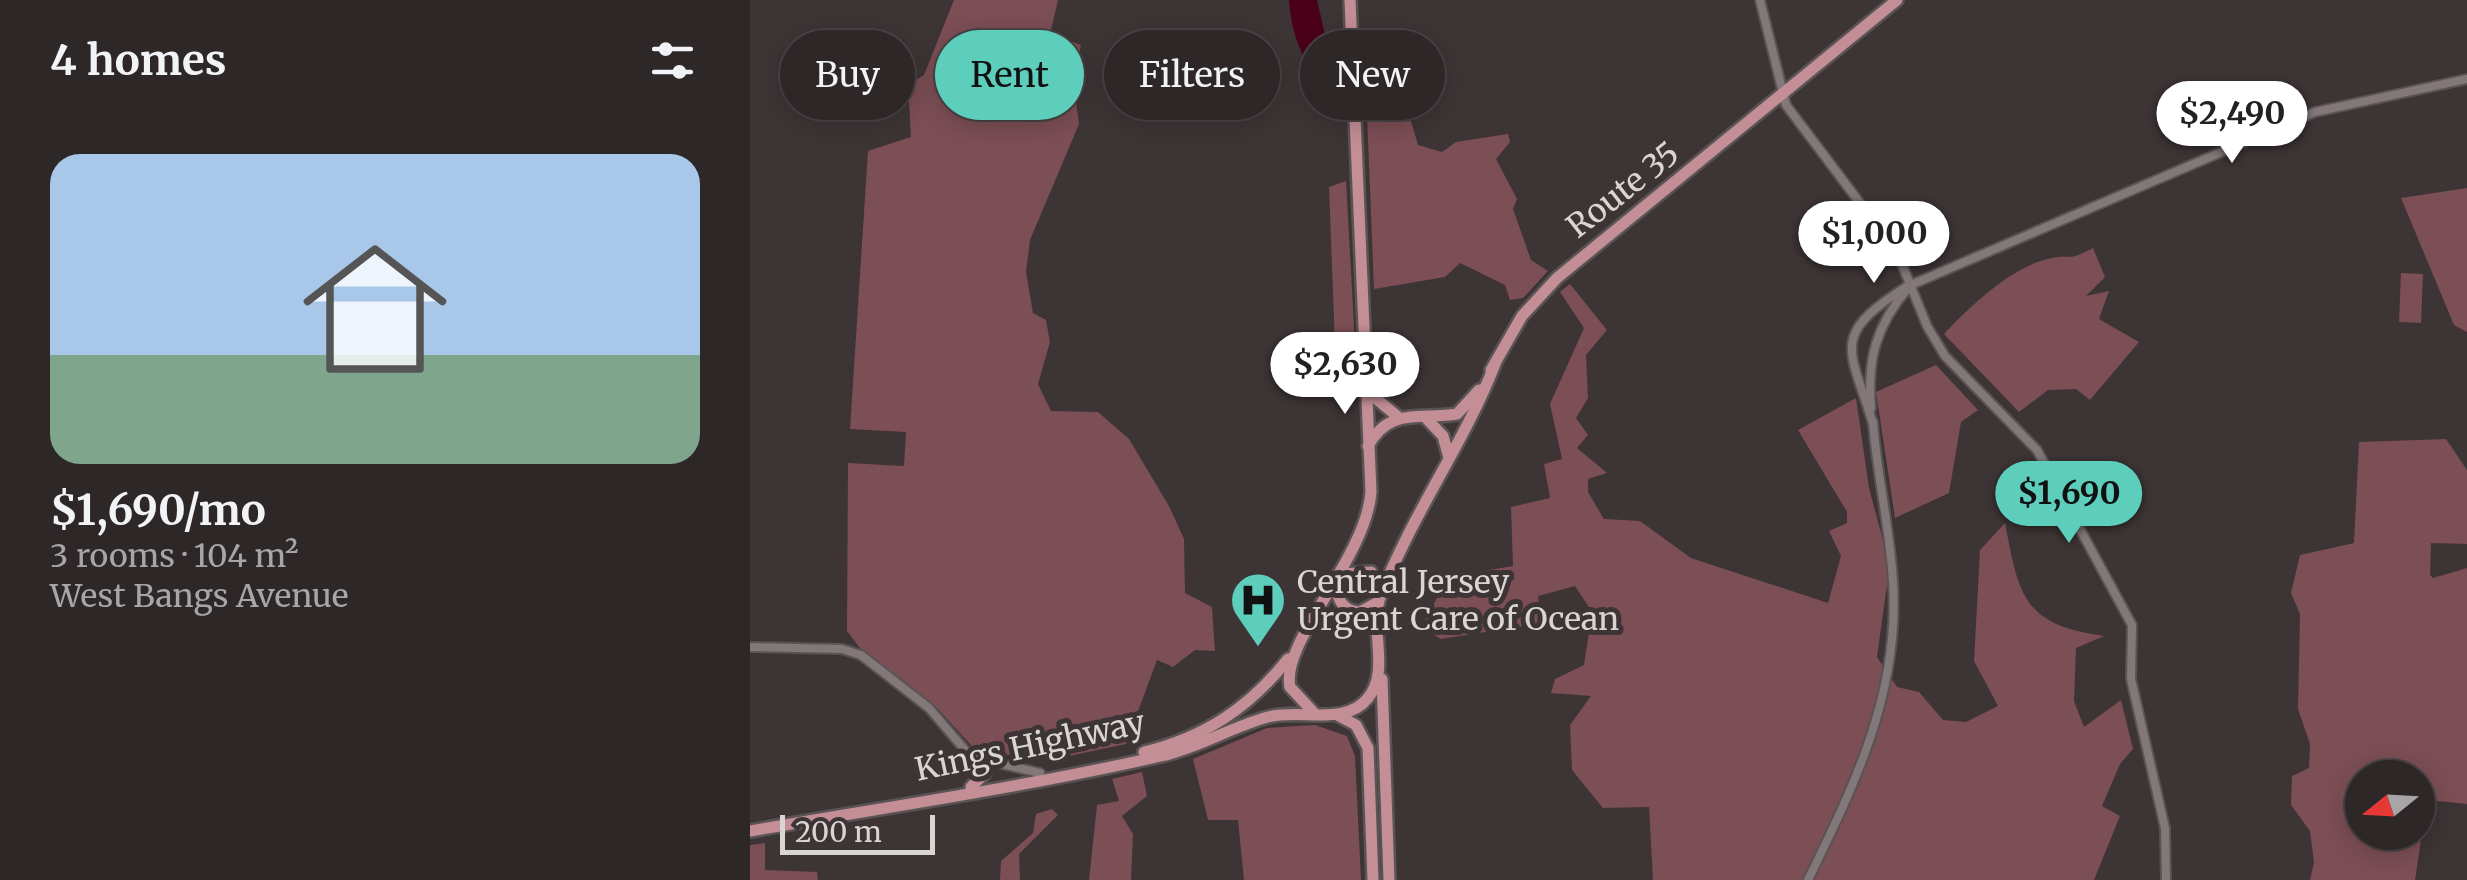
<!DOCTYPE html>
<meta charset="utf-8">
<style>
:root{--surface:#2e2728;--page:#3a3334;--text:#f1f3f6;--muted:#a7a5a8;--line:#494445;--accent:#5ccebb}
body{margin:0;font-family:Merriweather,serif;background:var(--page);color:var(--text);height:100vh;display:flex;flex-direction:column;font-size:38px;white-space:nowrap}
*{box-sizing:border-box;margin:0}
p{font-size:32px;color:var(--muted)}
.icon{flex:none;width:55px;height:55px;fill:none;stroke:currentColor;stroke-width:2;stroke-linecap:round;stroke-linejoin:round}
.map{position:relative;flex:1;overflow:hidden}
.panel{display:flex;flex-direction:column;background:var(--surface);width:750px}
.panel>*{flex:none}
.top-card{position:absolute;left:30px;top:30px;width:950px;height:90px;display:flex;gap:20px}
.needle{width:65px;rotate:252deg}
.fabs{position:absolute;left:1595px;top:760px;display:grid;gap:20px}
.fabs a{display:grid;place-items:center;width:90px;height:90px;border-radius:50%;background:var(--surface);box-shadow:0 5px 25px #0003,0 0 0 2px var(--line);font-size:50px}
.scale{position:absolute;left:30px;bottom:25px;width:155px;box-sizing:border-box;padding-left:10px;border:5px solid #dad5d5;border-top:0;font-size:28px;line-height:35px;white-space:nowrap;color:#dad5d5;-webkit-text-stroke:8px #3d3435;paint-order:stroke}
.price{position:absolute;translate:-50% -85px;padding:0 22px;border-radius:35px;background:#fff;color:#222;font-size:32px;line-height:65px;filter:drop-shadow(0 2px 5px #0008)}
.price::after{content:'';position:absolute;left:50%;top:60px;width:30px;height:22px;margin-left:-15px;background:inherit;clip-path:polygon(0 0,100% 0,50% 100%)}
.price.active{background:var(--accent);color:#111}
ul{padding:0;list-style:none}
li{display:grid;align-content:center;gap:20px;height:530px;padding:0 50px}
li+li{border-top:2px solid var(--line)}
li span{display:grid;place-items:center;height:310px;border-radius:30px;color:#555}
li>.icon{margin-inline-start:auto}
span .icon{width:180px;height:180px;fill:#fffc;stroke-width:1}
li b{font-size:42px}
h2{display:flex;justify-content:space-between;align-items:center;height:120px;padding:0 50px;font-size:42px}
.tag{padding:0 35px;border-radius:45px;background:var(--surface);box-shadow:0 5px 25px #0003,0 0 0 2px var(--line);font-size:35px;line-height:90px}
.tag.active{background:var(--accent);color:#111}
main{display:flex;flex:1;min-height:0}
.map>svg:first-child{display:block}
.green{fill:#7c4e55;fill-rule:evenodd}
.water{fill:#4b0019}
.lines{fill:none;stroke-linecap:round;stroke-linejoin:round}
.minor-casing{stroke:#5a5354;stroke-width:12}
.major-casing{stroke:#5a5354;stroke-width:16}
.minor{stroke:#827879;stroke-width:8}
.major{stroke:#c38e96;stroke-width:11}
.labels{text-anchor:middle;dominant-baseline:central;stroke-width:10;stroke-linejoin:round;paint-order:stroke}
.street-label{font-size:32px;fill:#dad5d5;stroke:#3d3435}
.poi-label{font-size:32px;fill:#dad5d5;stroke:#3d3435;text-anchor:start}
</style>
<main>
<section class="panel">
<h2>4 homes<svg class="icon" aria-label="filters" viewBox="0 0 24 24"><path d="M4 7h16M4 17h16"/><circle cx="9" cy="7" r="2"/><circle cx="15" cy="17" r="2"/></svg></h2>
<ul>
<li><span style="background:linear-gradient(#a9c7e8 65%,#7fa58c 0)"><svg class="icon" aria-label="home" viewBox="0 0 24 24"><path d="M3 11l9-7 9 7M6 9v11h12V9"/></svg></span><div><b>$1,690/mo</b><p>3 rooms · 104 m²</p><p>West Bangs Avenue</p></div></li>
</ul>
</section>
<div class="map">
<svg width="1717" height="880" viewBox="0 0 1717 880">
<rect width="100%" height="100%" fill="#3d3435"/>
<g class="green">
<polygon points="204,0 308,0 300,34 331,45 323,80 329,124 280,240 276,272 283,313 296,320 300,342 288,384 301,411 348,412 379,439 419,506 434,539 435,593 462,607 465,651 445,650 423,667 407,660 376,744 300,760 299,754 291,753 231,756 186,707 180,710 113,652 97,631 98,463 154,466 156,432 100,429 118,151 161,137 158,85 174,75"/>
<polygon points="616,90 661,121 668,145 692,152 706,142 758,134 760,142 746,159 767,199 763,209 781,260 798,271 773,298 760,300 755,285 710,263 695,277 624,289"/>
<polygon points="596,181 608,398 587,399 579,187"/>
<polygon points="1717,188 1717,332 1704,325 1651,198"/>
<path d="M 1343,248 L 1355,277 L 1336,296 L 1359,291 L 1349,319 L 1389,342 L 1340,400 L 1326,389 L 1298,390 L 1269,412 L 1194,334 C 1219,307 1261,267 1298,259 C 1320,253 1316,263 1343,248 Z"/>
<polygon points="1651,273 1673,274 1671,323 1649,322"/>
<path d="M 820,284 L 857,330 L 836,355 L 838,398 L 826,418 L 838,435 L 827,448 L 857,473 L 838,479 L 838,492 L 854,519 L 890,521 L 941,558 L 1078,603 L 1091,556 L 1079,531 L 1097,523 L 1097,512 L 1048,430 L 1106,398 L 1119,488 L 1145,585 L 1137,585 L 1127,657 L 1147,687 L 1169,692 L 1193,720 L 1216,722 L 1248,706 L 1224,661 L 1230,550 L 1255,523 C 1269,596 1273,625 1354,636 L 1326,648 L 1324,701 L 1334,727 L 1371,700 L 1383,749 L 1370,764 L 1352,806 L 1370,816 L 1344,880 L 903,880 L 899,807 L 853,808 L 822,770 L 820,725 L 841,696 L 801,693 L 805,679 L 834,665 L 842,612 L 825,586 L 788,596 L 791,623 L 691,639 L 671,627 L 693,587 L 712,591 L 721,573 L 763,566 L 761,507 L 800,498 L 794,464 L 812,459 L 800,404 L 834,328 L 810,292 Z"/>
<polygon points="1186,365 1228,410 1211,422 1199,493 1145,518 1126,392"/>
<path d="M 1696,439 L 1717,470 L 1717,544 L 1681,543 L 1680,575 L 1683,578 L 1717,568 L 1717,804 L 1677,800 L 1665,880 L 1560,880 L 1564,862 L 1560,831 L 1541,805 L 1542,776 L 1559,768 L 1560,744 L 1548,709 L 1550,614 L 1541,593 L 1550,555 L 1604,543 L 1609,442 ZM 1612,778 L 1668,778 L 1668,832 L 1612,832 Z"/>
<polygon points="565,725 597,736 605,756 611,880 494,880 488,820 458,820 443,759 517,728"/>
<polygon points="392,772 397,796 372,816 383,834 381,880 339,880 347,805 369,801 362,779"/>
<polygon points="302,809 308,815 269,854 270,880 250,880 251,861 283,833 286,814"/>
<polygon points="15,843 15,870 67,872 68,880 0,880 0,845"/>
</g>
<path class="water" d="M 539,0 L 567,0 L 593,113 C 563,77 542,48 539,0 Z"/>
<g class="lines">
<g class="minor-casing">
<g id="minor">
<polyline points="1010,0 1036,105 1147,252 1177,326 1195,356 1287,450 1382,625 1381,679 1415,828 1416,880"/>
<path d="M 1121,408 C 1117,359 1126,326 1158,288"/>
<path d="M 1123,424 C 1100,348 1079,336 1156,287 L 1565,112 L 1717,79"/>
<polyline points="0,647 92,649 111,655 179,708 221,757 290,773"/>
<path d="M 1058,880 C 1105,784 1150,692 1143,582 C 1140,528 1127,476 1123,422"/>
</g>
</g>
<g class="major-casing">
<g id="major">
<polyline points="741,370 772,316 807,278 1147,0"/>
<polyline points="618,392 647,416"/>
<polyline points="675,417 693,436 699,458"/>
<path d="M 618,446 C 639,407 669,420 707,414 L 729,390"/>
<polyline points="592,574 621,572 630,595"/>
<path d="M 586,584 C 587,600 593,611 610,612 L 628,602"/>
<polyline points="632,679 639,880"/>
<path d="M 564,713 L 540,687 C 530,642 616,559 621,492 L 600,0"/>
<polyline points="589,716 606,725 618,748 623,880"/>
<path d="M 394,752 C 455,737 499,708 538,659"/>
<polyline points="221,757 235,773 221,787"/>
<path d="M 0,831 C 137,807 275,787 411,756 C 448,748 481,727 518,717 C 550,708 595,727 618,698 C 641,670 618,627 631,595 C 662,514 714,444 745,364"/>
</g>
</g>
<use href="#minor" class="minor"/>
<use href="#major" class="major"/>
</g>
<defs>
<g id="hospital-pin" transform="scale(2.875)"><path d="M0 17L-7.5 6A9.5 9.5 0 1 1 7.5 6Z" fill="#5ccebb" stroke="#3d3435"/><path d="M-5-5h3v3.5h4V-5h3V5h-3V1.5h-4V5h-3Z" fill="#111"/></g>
</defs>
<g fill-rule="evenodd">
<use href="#hospital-pin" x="508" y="600"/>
</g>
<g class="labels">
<g class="street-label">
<text transform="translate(873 190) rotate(-38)">Route 35</text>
<text transform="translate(280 746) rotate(-12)">Kings Highway</text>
</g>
<g class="poi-label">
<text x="547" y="582">Central Jersey<tspan x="547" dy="37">Urgent Care of Ocean</tspan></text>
</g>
</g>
</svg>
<div class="fabs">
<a><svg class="needle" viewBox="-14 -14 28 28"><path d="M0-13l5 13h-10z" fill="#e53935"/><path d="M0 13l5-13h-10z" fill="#a7a5a8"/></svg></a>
</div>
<div class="scale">200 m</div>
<b class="price" style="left:1482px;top:166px">$2,490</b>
<b class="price" style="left:1124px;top:286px">$1,000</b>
<b class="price" style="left:595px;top:417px">$2,630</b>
<b class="price active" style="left:1319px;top:546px">$1,690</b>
<div class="top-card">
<a class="tag">Buy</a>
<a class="tag active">Rent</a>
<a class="tag">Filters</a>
<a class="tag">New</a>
</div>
</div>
</main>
